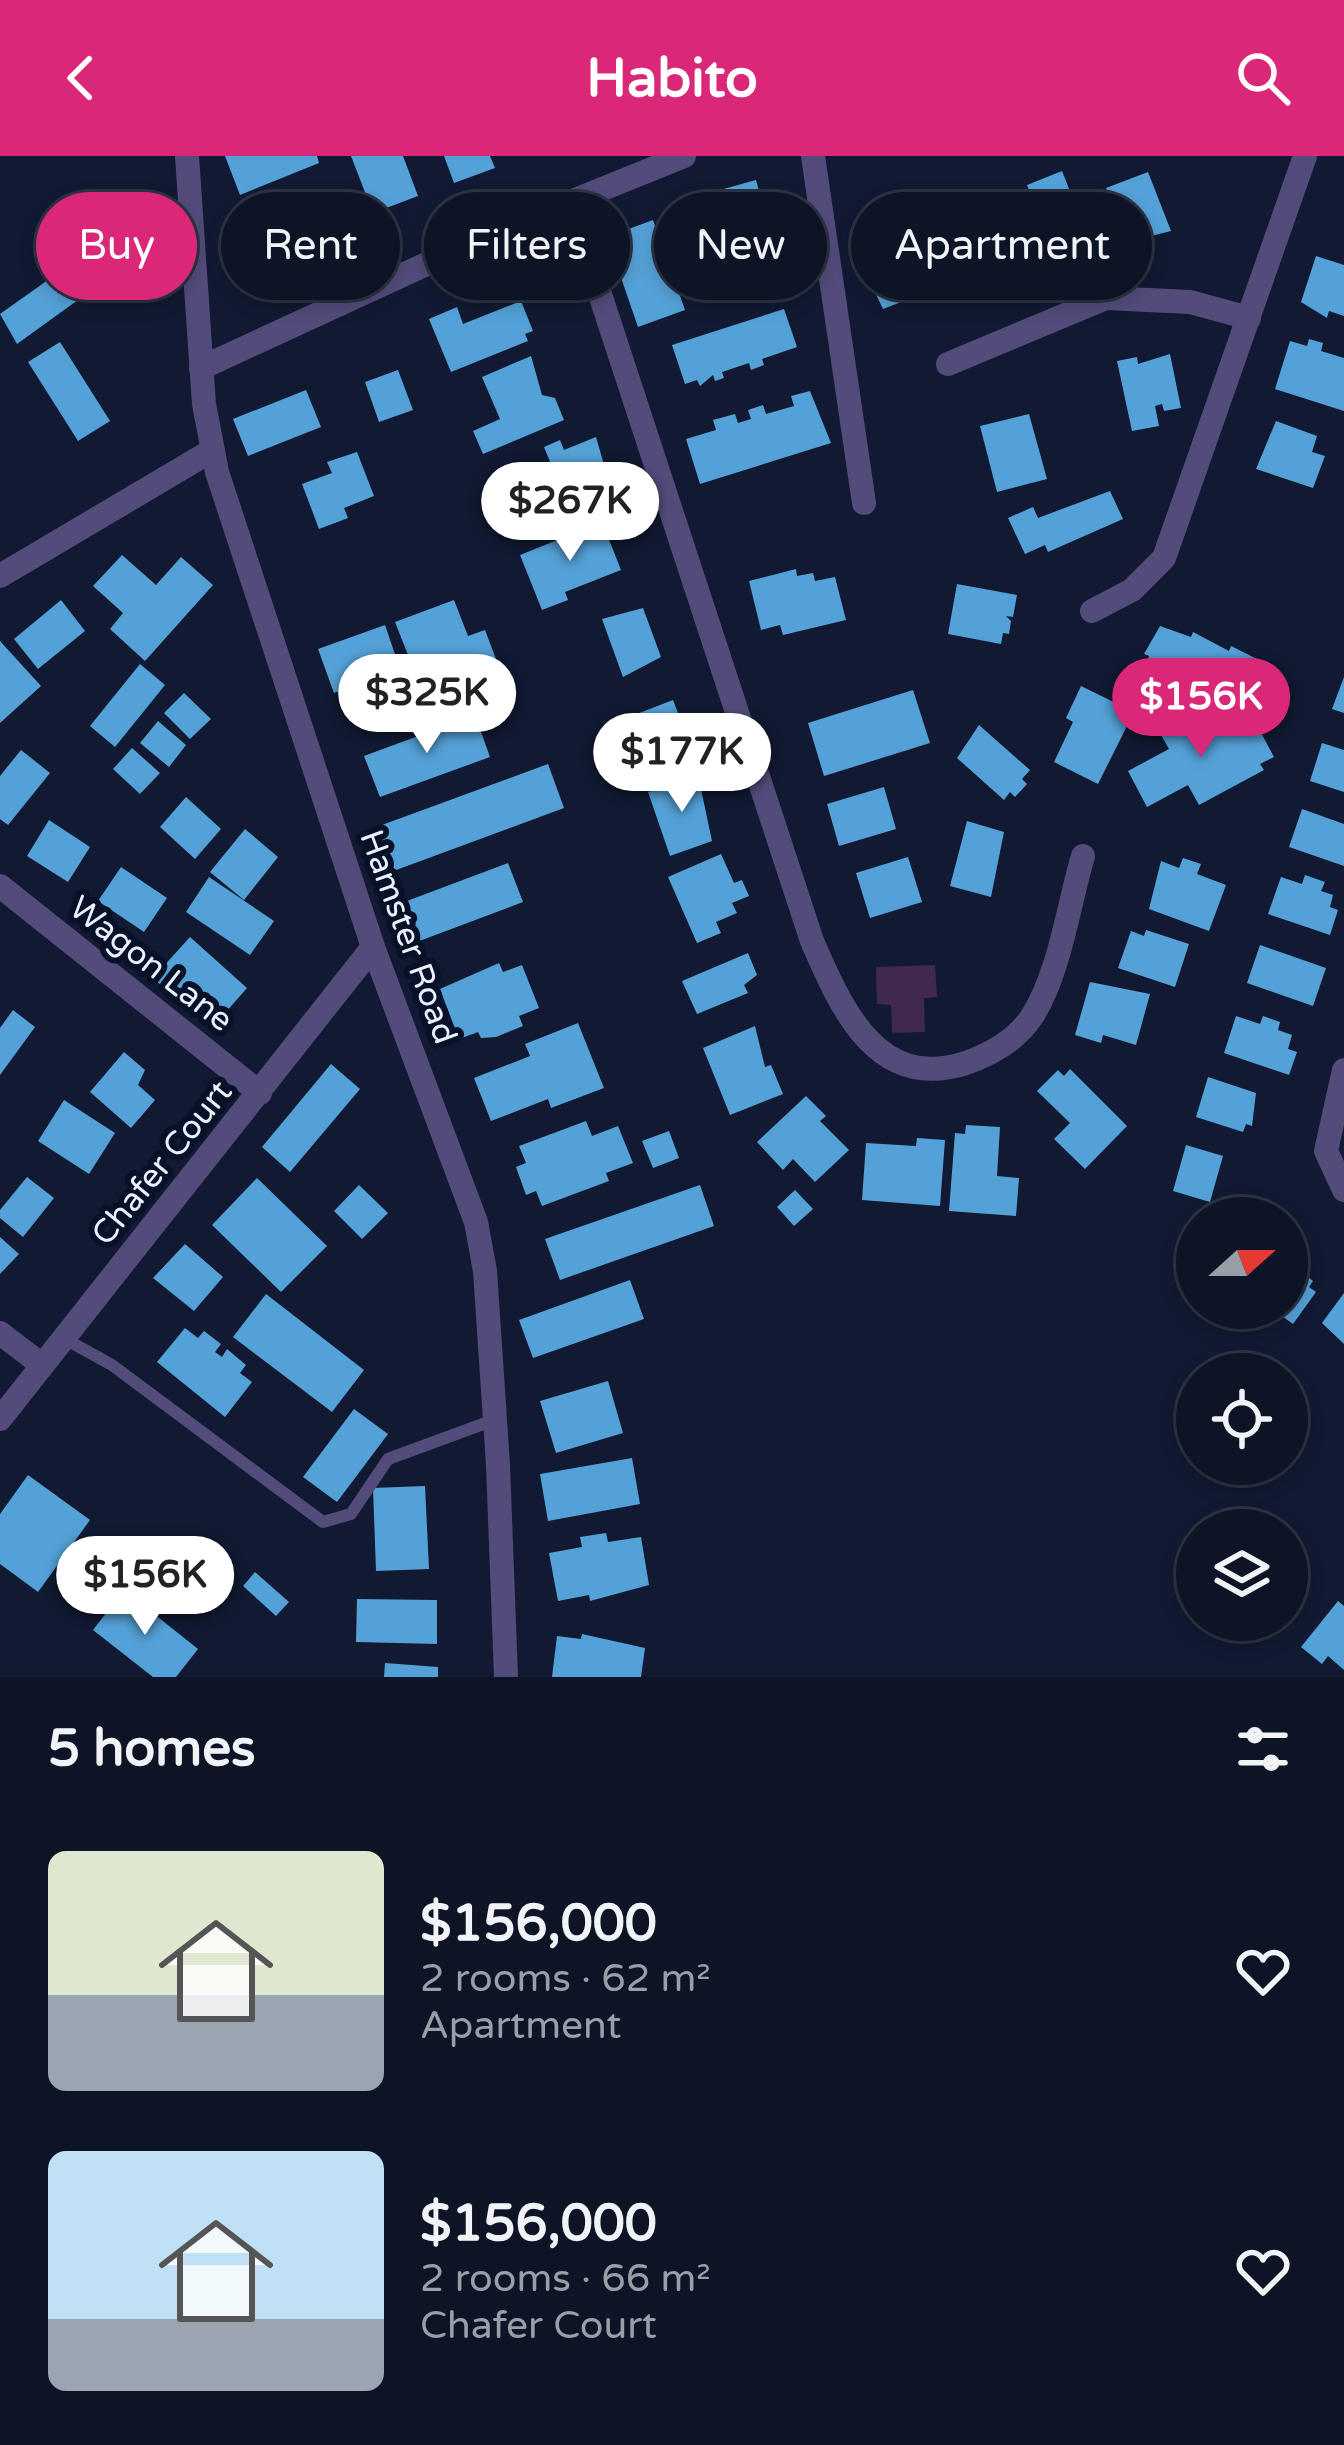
<!DOCTYPE html>
<meta charset="utf-8">
<style>
:root{--surface:#0d1426;--page:#1b2132;--text:#f1f3f6;--muted:#9a9ea7;--line:#2d3343;--accent:#db2777}
body{margin:0;font-family:"Varela Round",sans-serif;background:var(--page);color:var(--text);height:100vh;display:flex;flex-direction:column;font-size:45px;white-space:nowrap}
*{box-sizing:border-box;margin:0}
p{font-size:39px;color:var(--muted)}
.icon{flex:none;width:66px;height:66px;fill:none;stroke:currentColor;stroke-width:2;stroke-linecap:round;stroke-linejoin:round}
.map{position:relative;height:1521px;overflow:hidden}
.sheet{display:flex;flex-direction:column;background:var(--surface);flex:1}
.sheet>*{flex:none}
.hud{position:absolute;left:36px;top:36px;width:1272px;height:108px;display:flex;gap:24px}
.needle{width:78px;rotate:69deg}
.controls{position:absolute;left:1176px;top:1041px;display:grid;gap:24px}
.controls a{display:grid;place-items:center;width:132px;height:132px;border-radius:50%;background:var(--surface);box-shadow:0 6px 18px #0003,0 0 0 3px var(--line);font-size:60px}
.price{position:absolute;translate:-50% -102px;padding:0 27px;border-radius:42px;background:#fff;color:#222;font-size:39px;line-height:78px;filter:drop-shadow(0 3px 6px #0008)}
.price::after{content:'';position:absolute;left:50%;top:72px;width:36px;height:27px;margin-left:-18px;background:inherit;clip-path:polygon(0 0,100% 0,50% 100%)}
.price.current{background:var(--accent);color:#fff}
ul{padding:0;list-style:none}
li{display:flex;align-items:center;gap:36px;height:300px;padding:0 48px}
li span{display:grid;place-items:center;flex:none;width:336px;height:240px;border-radius:18px;color:#555}
li>.icon{margin-inline-start:auto}
span .icon{width:144px;height:144px;fill:#fffc;stroke-width:1}
li b{font-size:51px}
h2{display:flex;justify-content:space-between;align-items:center;height:144px;padding:0 48px;font-size:51px}
.tag{padding:0 42px;border-radius:54px;background:var(--surface);box-shadow:0 6px 18px #0003,0 0 0 3px var(--line);font-size:42px;line-height:108px}
.tag.current{background:var(--accent);color:#fff}
header{display:flex;justify-content:space-between;align-items:center;height:156px;padding:0 48px;background:var(--accent);color:#fff;font-size:54px;font-weight:700}
.map>svg:first-child{display:block}
.green{fill:#40294c}
.building{fill:#54a1d8}
.lines{fill:none;stroke-linecap:round;stroke-linejoin:round}
.service{stroke:#534c7b;stroke-width:12}
.minor{stroke:#534c7b;stroke-width:24}
.labels{text-anchor:middle;dominant-baseline:central;stroke-width:12;stroke-linejoin:round;paint-order:stroke}
.street-label{font-size:33px;fill:#ebf1fe;stroke:#081127}
</style>
<header><svg class="icon" aria-label="back" viewBox="0 0 24 24"><path d="M15 5l-7 7 7 7"/></svg>Habito<svg class="icon" aria-label="search" viewBox="0 0 24 24"><circle cx="10" cy="10" r="6"/><path d="M15 15l6 6"/></svg></header>
<div class="map">
<svg width="1344" height="1521" viewBox="0 0 1344 1521">
<rect width="100%" height="100%" fill="#111a32"/>
<polygon class="green" points="935,809 937,841 924,842 925,876 892,877 891,849 877,848 876,811"/>
<g class="building">
<polygon points="225,0 317,0 319,7 240,39"/>
<polygon points="351,0 403,0 418,40 373,57"/>
<polygon points="444,0 490,0 495,12 454,27"/>
<polygon points="1062,15 1094,96 1059,110 1027,29"/>
<polygon points="1148,16 1171,75 1127,86 1106,32"/>
<polygon points="756,24 785,131 731,146 702,39"/>
<polygon points="300,54 316,96 268,115 251,73"/>
<polygon points="653,64 685,154 638,171 607,81"/>
<polygon points="979,64 1003,126 971,138 947,76"/>
<polygon points="909,76 917,97 907,102 922,138 883,153 856,97"/>
<polygon points="1316,100 1344,109 1344,160 1329,155 1327,162 1301,146"/>
<polygon points="69,109 89,136 17,188 0,158"/>
<polygon points="521,145 533,175 525,178 528,185 451,216 429,163 457,151 463,168"/>
<polygon points="784,153 797,191 762,203 764,209 751,214 749,207 722,216 724,222 715,225 713,219 700,230 697,224 685,228 672,189"/>
<polygon points="1309,183 1323,187 1321,195 1344,202 1344,255 1275,233 1290,185 1307,190"/>
<polygon points="60,186 110,265 78,285 28,206"/>
<polygon points="1170,198 1181,252 1164,255 1162,248 1155,250 1159,270 1132,275 1117,205 1137,201 1138,208"/>
<polygon points="531,200 542,239 555,242 564,264 483,298 473,275 500,263 482,221"/>
<polygon points="398,214 413,254 379,266 365,226"/>
<polygon points="306,234 321,271 248,300 233,263"/>
<polygon points="810,235 831,287 700,328 686,283 716,274 713,264 735,258 738,267 751,263 748,254 763,249 766,258 794,250 791,240"/>
<polygon points="1029,258 1047,323 997,336 980,270"/>
<polygon points="1276,265 1317,280 1312,296 1325,300 1313,332 1256,313"/>
<polygon points="596,281 613,340 571,357 544,291 560,284 564,294"/>
<polygon points="357,296 374,340 344,352 348,362 319,373 302,328 332,317 327,306"/>
<polygon points="1110,335 1123,363 1048,396 1045,389 1025,398 1008,362 1033,351 1038,362"/>
<polygon points="602,366 621,414 565,436 568,444 542,454 520,399"/>
<polygon points="122,399 156,429 181,401 213,429 145,505 110,473 123,457 93,430"/>
<polygon points="796,413 797,420 813,417 815,425 835,421 846,464 783,479 780,469 761,474 749,425"/>
<polygon points="957,428 1017,439 1013,461 1006,460 1011,465 1009,478 1003,477 1001,488 948,478"/>
<polygon points="61,444 85,475 38,513 14,483"/>
<polygon points="454,444 468,480 485,474 499,511 457,527 453,517 411,533 403,512 412,509 395,466"/>
<polygon points="643,452 661,501 623,521 602,463"/>
<polygon points="385,469 400,513 354,535 352,530 334,537 318,493"/>
<polygon points="1160,470 1191,481 1193,476 1229,495 1231,490 1277,513 1271,530 1264,528 1256,553 1143,519 1149,500 1144,498"/>
<polygon points="0,485 41,530 0,567"/>
<polygon points="140,508 165,529 115,591 90,570"/>
<polygon points="1344,521 1344,557 1332,553"/>
<polygon points="1081,530 1134,556 1098,628 1054,606 1073,566 1066,562"/>
<polygon points="913,534 930,587 824,620 808,567"/>
<polygon points="184,537 211,563 190,583 164,557"/>
<polygon points="673,544 683,570 675,573 688,603 646,620 635,593 624,598 617,579 628,574 624,563"/>
<polygon points="1190,557 1201,577 1234,560 1244,579 1258,571 1274,601 1260,608 1264,614 1199,649 1188,629 1147,651 1128,615 1169,593 1156,570"/>
<polygon points="475,559 490,601 380,641 364,600"/>
<polygon points="158,565 186,589 169,611 140,587"/>
<polygon points="979,569 1030,614 1022,623 1027,628 1015,641 1010,636 1004,644 957,602"/>
<polygon points="1322,587 1344,594 1344,636 1310,625"/>
<polygon points="132,592 160,617 140,638 113,613"/>
<polygon points="21,594 50,617 8,669 0,663 0,620"/>
<polygon points="548,608 564,652 388,717 371,673"/>
<polygon points="698,619 712,685 670,700 648,636"/>
<polygon points="884,631 896,673 839,690 827,648"/>
<polygon points="186,641 221,673 195,703 160,671"/>
<polygon points="1302,653 1344,668 1344,710 1289,691"/>
<polygon points="49,664 90,691 68,726 27,700"/>
<polygon points="967,665 1004,676 991,741 950,730"/>
<polygon points="245,673 278,701 244,744 210,716"/>
<polygon points="721,698 734,727 742,724 749,740 732,747 737,757 716,766 721,777 697,787 668,721"/>
<polygon points="908,701 922,746 870,762 856,717"/>
<polygon points="1183,702 1201,708 1197,718 1226,729 1209,775 1149,753 1161,705 1179,712"/>
<polygon points="508,707 523,746 406,790 391,751"/>
<polygon points="121,711 167,742 144,776 98,745"/>
<polygon points="1305,719 1325,726 1321,735 1333,739 1330,751 1338,754 1330,779 1268,758 1281,721 1302,728"/>
<polygon points="209,721 274,765 250,799 186,756"/>
<polygon points="1146,774 1189,788 1175,831 1118,812 1131,775 1144,780"/>
<polygon points="190,781 247,832 211,873 153,822"/>
<polygon points="1260,789 1326,812 1313,850 1247,827"/>
<polygon points="748,797 757,819 744,829 748,837 697,858 682,825"/>
<polygon points="499,807 503,816 522,809 539,852 519,860 523,870 496,881 481,882 478,876 459,883 440,833"/>
<polygon points="1090,826 1150,838 1136,889 1103,879 1101,887 1075,879"/>
<polygon points="13,854 35,871 0,919 0,872"/>
<polygon points="1236,860 1260,868 1263,860 1280,866 1278,874 1292,879 1288,893 1297,896 1289,919 1224,897"/>
<polygon points="578,867 604,932 551,952 548,943 491,965 474,922 530,900 525,888"/>
<polygon points="755,870 765,911 771,909 783,938 730,959 703,892"/>
<polygon points="124,896 145,914 138,929 155,944 131,972 90,936"/>
<polygon points="331,908 360,933 290,1016 262,991"/>
<polygon points="1070,913 1127,970 1085,1013 1054,983 1070,967 1037,935 1058,914 1064,920"/>
<polygon points="1208,921 1256,937 1252,970 1246,968 1243,976 1196,961"/>
<polygon points="806,940 826,960 820,965 849,994 815,1026 793,1003 783,1014 757,986"/>
<polygon points="64,944 115,977 89,1018 38,985"/>
<polygon points="586,965 592,980 618,970 633,1007 606,1017 609,1025 542,1050 536,1035 526,1039 516,1011 526,1007 519,990"/>
<polygon points="966,969 1000,971 997,1020 1019,1022 1016,1060 949,1055 955,977 965,978"/>
<polygon points="669,975 679,1002 653,1012 642,985"/>
<polygon points="917,982 945,984 940,1050 862,1044 866,987 916,990"/>
<polygon points="1186,989 1223,1000 1210,1046 1173,1035"/>
<polygon points="27,1021 54,1042 23,1081 0,1062 0,1054"/>
<polygon points="257,1022 327,1090 281,1136 212,1069"/>
<polygon points="359,1029 388,1057 362,1083 334,1055"/>
<polygon points="700,1029 714,1070 560,1124 545,1083"/>
<polygon points="795,1034 813,1053 794,1070 777,1051"/>
<polygon points="0,1081 19,1098 0,1118"/>
<polygon points="1197,1084 1197,1117 1181,1094"/>
<polygon points="185,1088 223,1121 194,1155 153,1122"/>
<polygon points="1298,1113 1313,1125 1309,1131 1316,1136 1293,1168 1271,1152 1287,1152 1287,1115 1293,1120"/>
<polygon points="630,1124 644,1163 533,1202 519,1164"/>
<polygon points="1344,1137 1344,1188 1322,1167"/>
<polygon points="266,1138 364,1214 332,1256 233,1181"/>
<polygon points="185,1172 198,1182 204,1175 221,1188 215,1196 222,1201 227,1193 246,1209 240,1217 252,1226 225,1261 157,1206"/>
<polygon points="608,1225 623,1277 556,1297 540,1245"/>
<polygon points="354,1253 388,1278 337,1346 303,1321"/>
<polygon points="632,1302 640,1348 548,1365 540,1318"/>
<polygon points="28,1319 90,1364 38,1436 0,1408 0,1358"/>
<polygon points="425,1330 429,1413 376,1415 373,1332"/>
<polygon points="606,1377 608,1386 641,1381 649,1429 590,1445 589,1439 558,1445 549,1397 582,1391 580,1381"/>
<polygon points="255,1416 289,1446 276,1460 243,1430"/>
<polygon points="124,1434 198,1493 176,1521 153,1521 93,1474"/>
<polygon points="357,1443 437,1444 437,1488 356,1486"/>
<polygon points="1338,1445 1344,1450 1344,1514 1328,1500 1322,1508 1301,1491"/>
<polygon points="582,1478 645,1492 641,1521 552,1521 557,1480 581,1483"/>
<polygon points="385,1507 438,1511 438,1521 384,1521"/>
</g>
<g class="lines">
<polyline class="service" points="65,1183 112,1209 323,1366 351,1358 388,1303 494,1264"/>
<g class="minor">
<polyline points="187,0 204,248 217,316 373,791 476,1066 485,1115 498,1309 506,1521"/>
<polyline points="813,0 864,347"/>
<path d="M 565,47 L 594,120 L 812,785 C 841,851 876,936 966,907 C 991,898 1018,883 1033,859 C 1060,815 1068,751 1083,700"/>
<polyline points="948,208 1106,142 1190,146 1249,162"/>
<polyline points="201,212 496,76 684,0"/>
<polyline points="0,420 211,295"/>
<polyline points="1092,455 1132,434 1164,402 1305,0"/>
<polyline points="0,730 260,937"/>
<polyline points="1344,914 1326,995 1344,1034"/>
<polyline points="0,1177 42,1209"/>
<polyline points="0,1263 373,791"/>
</g>
</g>
<g class="labels">
<g class="street-label">
<text transform="translate(408 781) rotate(70)">Hamster Road</text>
<text transform="translate(151 808) rotate(38)">Wagon Lane</text>
<text transform="translate(162 1007) rotate(-51)">Chafer Court</text>
</g>
</g>
</svg>
<div class="controls">
<a><svg class="needle" viewBox="-14 -14 28 28"><path d="M0-13l5 13h-10z" fill="#e53935"/><path d="M0 13l5-13h-10z" fill="#9a9ea7"/></svg></a>
<a><svg class="icon" aria-label="locate" viewBox="0 0 24 24"><circle cx="12" cy="12" r="6"/><path d="M12 2v4M12 18v4M2 12h4M18 12h4"/></svg></a>
<a><svg class="icon" aria-label="layers" viewBox="0 0 24 24"><path d="M12 4l9 5-9 5-9-5zM3 14l9 5 9-5"/></svg></a>
</div>
<b class="price" style="left:570px;top:408px">$267K</b>
<b class="price" style="left:427px;top:600px">$325K</b>
<b class="price current" style="left:1201px;top:604px">$156K</b>
<b class="price" style="left:682px;top:659px">$177K</b>
<b class="price" style="left:145px;top:1482px">$156K</b>
<div class="hud">
<a class="tag current">Buy</a>
<a class="tag">Rent</a>
<a class="tag">Filters</a>
<a class="tag">New</a>
<a class="tag">Apartment</a>
</div>
</div>
<section class="sheet">
<h2>5 homes<svg class="icon" aria-label="filters" viewBox="0 0 24 24"><path d="M4 7h16M4 17h16"/><circle cx="9" cy="7" r="2"/><circle cx="15" cy="17" r="2"/></svg></h2>
<ul>
<li><span style="background:linear-gradient(#dfe7d0 60%,#9aa5b1 0)"><svg class="icon" aria-label="home" viewBox="0 0 24 24"><path d="M3 11l9-7 9 7M6 9v11h12V9"/></svg></span><div><b>$156,000</b><p>2 rooms · 62 m²</p><p>Apartment</p></div><svg class="icon" aria-label="heart" viewBox="0 0 24 24"><path d="M12 20l-8-8c-3-5 5-10 8-4 3-6 11-1 8 4z"/></svg></li>
<li><span style="background:linear-gradient(#bfe0f5 70%,#9aa5b1 0)"><svg class="icon" aria-label="home" viewBox="0 0 24 24"><path d="M3 11l9-7 9 7M6 9v11h12V9"/></svg></span><div><b>$156,000</b><p>2 rooms · 66 m²</p><p>Chafer Court</p></div><svg class="icon" aria-label="heart" viewBox="0 0 24 24"><path d="M12 20l-8-8c-3-5 5-10 8-4 3-6 11-1 8 4z"/></svg></li>
</ul>
</section>
